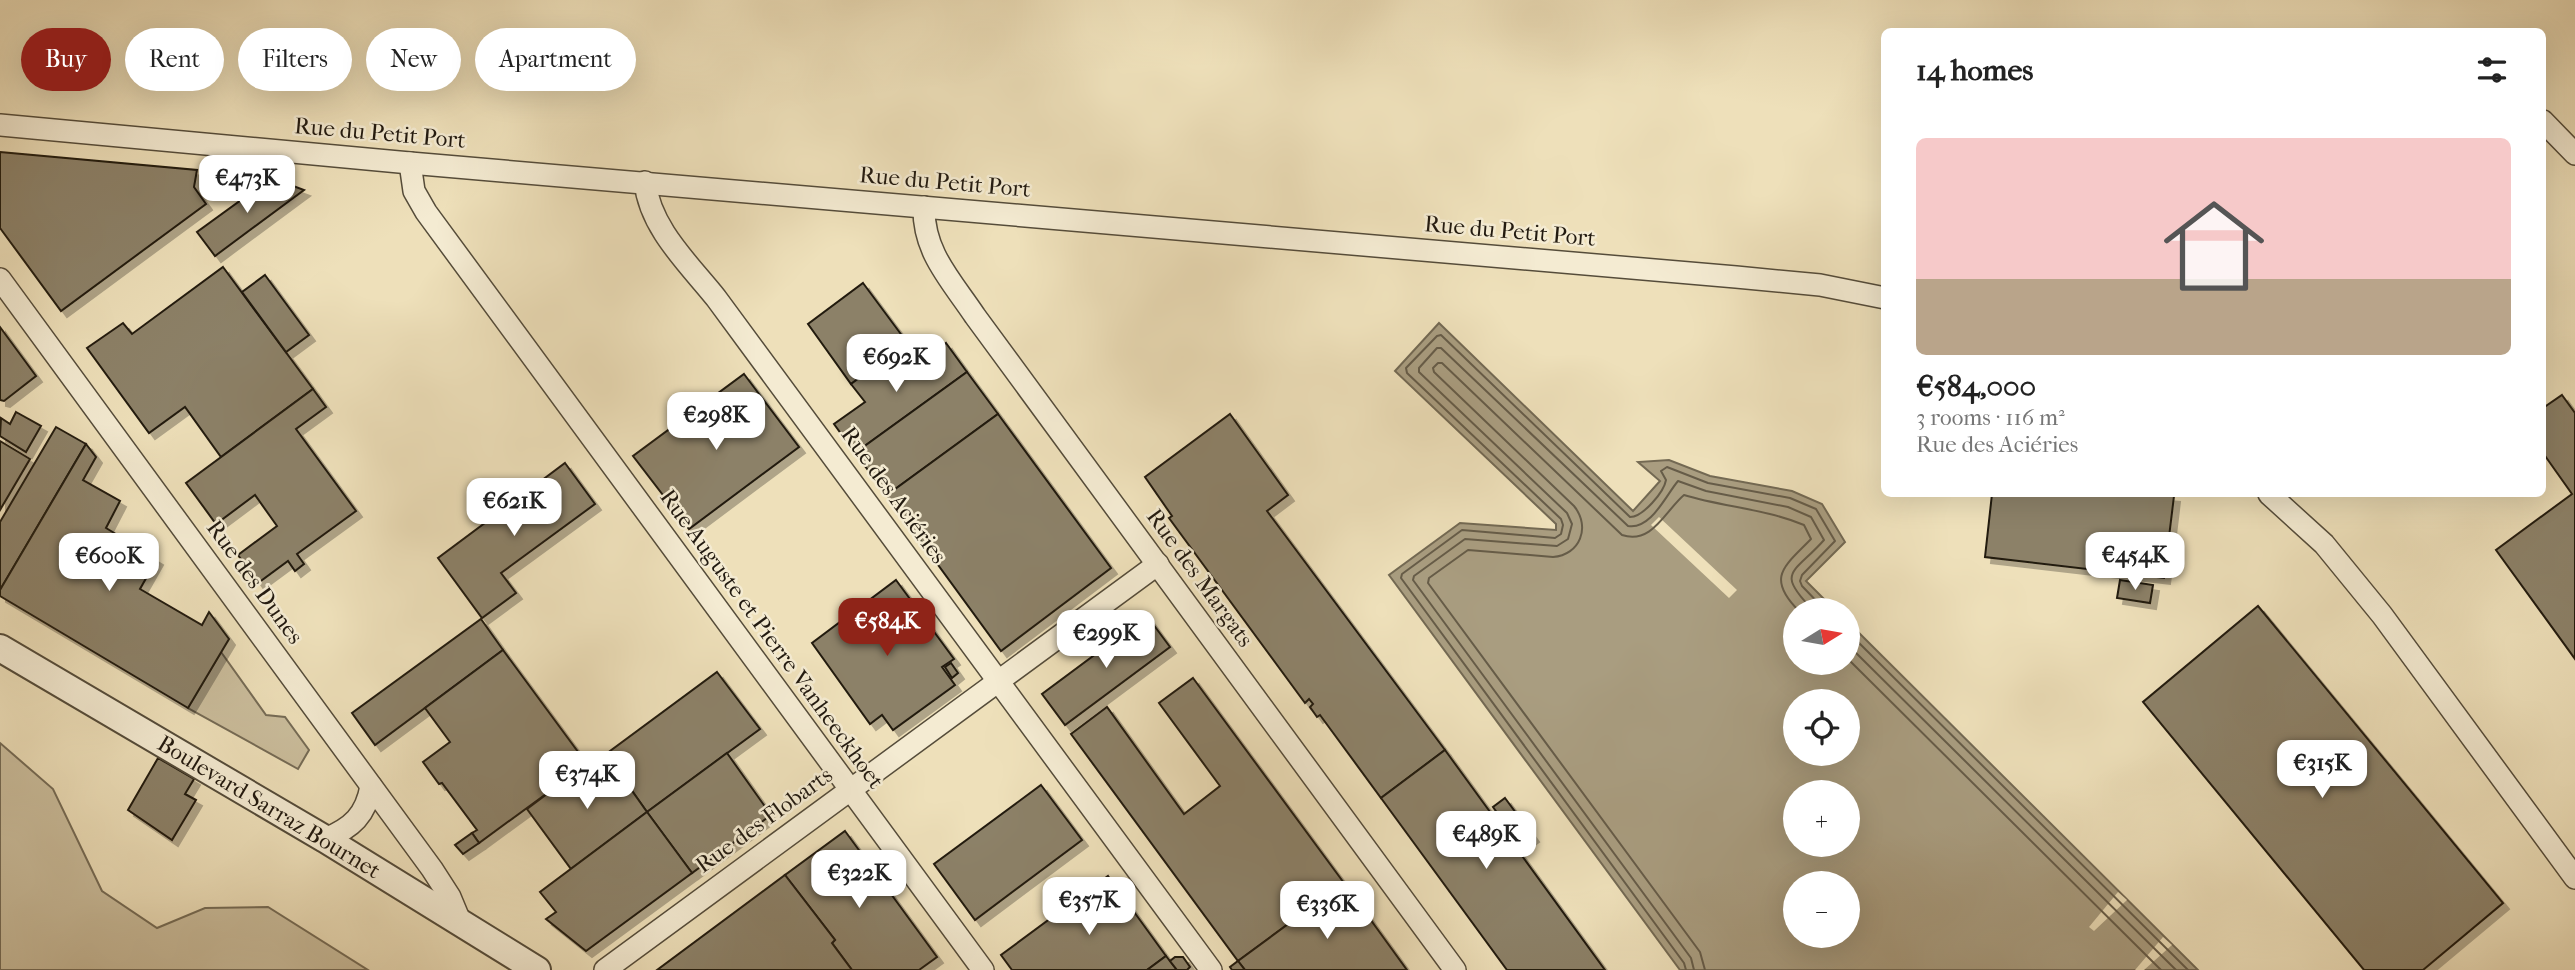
<!DOCTYPE html>
<meta charset="utf-8">
<style>
:root{--surface:#fff;--page:#f2f2f2;--text:#222;--muted:#767676;--line:#e0e0e0;--accent:#8f2418}
body{margin:0;font-family:"IM FELL French Canon",serif;background:var(--page);color:var(--text);height:100vh;display:flex;flex-direction:column;font-size:26px;white-space:nowrap}
*{box-sizing:border-box;margin:0}
p{font-size:23px;color:var(--muted)}
.icon{flex:none;width:38px;height:38px;fill:none;stroke:currentColor;stroke-width:2;stroke-linecap:round;stroke-linejoin:round}
.map{position:relative;flex:1;overflow:hidden}
.panel{position:absolute;left:1881px;top:28px;width:665px;height:469px;display:flex;flex-direction:column;background:var(--surface);border-radius:10px;box-shadow:0 7px 28px #0002}
.panel>*{flex:none}
.hud{position:absolute;left:21px;top:28px;width:665px;height:63px;display:flex;gap:14px}
.needle{width:46px;rotate:79deg}
.buttons{position:absolute;left:1783px;top:598px;display:grid;gap:14px}
.buttons a{display:grid;place-items:center;width:77px;height:77px;border-radius:50%;background:var(--surface);box-shadow:0 7px 28px #0002;font-size:35px}
.price{position:absolute;translate:-50% -60px;padding:0 16px;border-radius:14px;background:#fff;color:#222;font-size:23px;line-height:46px;filter:drop-shadow(0 2px 4px #0008)}
.price::after{content:'';position:absolute;left:50%;top:42px;width:21px;height:16px;margin-left:-10px;background:inherit;clip-path:polygon(0 0,100% 0,50% 100%)}
.price.active{background:var(--accent);color:#fff}
ul{padding:0;list-style:none}
li{display:grid;align-content:center;gap:14px;height:371px;padding:0 35px}
li+li{border-top:2px solid var(--line)}
li span{display:grid;place-items:center;height:217px;border-radius:10px;color:#555}
li>.icon{margin-inline-start:auto}
span .icon{width:126px;height:126px;fill:#fffc;stroke-width:1}
li b{font-size:30px}
h2{display:flex;justify-content:space-between;align-items:center;height:84px;padding:0 35px;font-size:30px}
.chip{padding:0 24px;border-radius:32px;background:var(--surface);box-shadow:0 7px 28px #0002;font-size:24px;line-height:63px}
.chip.active{background:var(--accent);color:#fff}
.map>svg:first-child{display:block}
.green{fill:#cbbe9d;stroke:#766c56;stroke-width:2}
.water{fill:#a99d80;stroke:#736953;stroke-width:2;fill-rule:evenodd}
.pier{fill:#eee0ba}
.lines{fill:none;stroke-linecap:round;stroke-linejoin:round}
.shore{stroke:#665c48;stroke-width:2}
.building{fill:#8c8168;stroke:#221a10;stroke-width:2;filter:url(#shadow)}
.minor-casing{stroke:#554c3a;stroke-width:24}
.tertiary-casing{stroke:#554c3a;stroke-width:30}
.minor{stroke:#f4ebd2;stroke-width:21}
.tertiary{stroke:#f4ebd2;stroke-width:26}
.labels{text-anchor:middle;dominant-baseline:central;stroke-width:5;stroke-linejoin:round;paint-order:stroke}
.street-label{font-size:23px;fill:#221a10;stroke:#f4ebd2}
</style>
<div class="map">
<svg width="2575" height="970" viewBox="0 0 2575 970">
<defs>
<filter id="shadow"><feDropShadow dx="6" dy="6" stdDeviation="0" flood-color="#0004"/></filter>
</defs>
<rect width="100%" height="100%" fill="#eee0ba"/>
<filter id="stains"><feTurbulence type="fractalNoise" baseFrequency=".00286" numOctaves="4"/><feColorMatrix values="0 0 0 0 .2 0 0 0 0 .09 0 0 0 0 .02 0 0 0 .5 -.17"/></filter>
<radialGradient id="worn" r=".72"><stop offset=".6" stop-color="#630" stop-opacity="0"/><stop offset="1" stop-color="#630" stop-opacity=".3"/></radialGradient>
<g class="green">
<polygon points="221,652 266,715 285,717 309,750 298,769 188,708"/>
<polygon points="0,743 53,789 102,891 157,928 205,908 268,907 368,970 0,970"/>
</g>
<path class="water" d="M 1439,323 L 1633,511 L 1660,481 L 1638,462 L 1669,460 L 1710,476 L 1792,491 L 1822,504 L 1845,542 L 1806,581 L 1836,611 L 1796,611 L 1796,663 L 1848,663 L 1848,622 L 2198,970 L 1680,970 L 1389,575 L 1460,523 L 1556,530 L 1556,524 L 1395,371 ZM 1796,702 L 1848,702 L 1848,754 L 1796,754 ZM 1796,793 L 1848,793 L 1848,845 L 1796,845 ZM 1796,884 L 1848,884 L 1848,936 L 1796,936 Z"/>
<g class="pier">
<polygon points="1659,517 1737,590 1729,598 1651,525"/>
<polygon points="2118,892 2127,900 2094,931 2089,927"/>
<polygon points="2163,937 2172,945 2144,970 2135,970"/>
</g>
<g class="lines">
<g class="shore">
<polyline points="1848,632 2188,970"/>
<polyline points="1848,645 2176,970"/>
<polyline points="1848,659 2161,970"/>
<path d="M 1686,970 L 1684,963 L 1401,578 L 1402,574 L 1462,530 L 1555,538 L 1561,534 L 1563,525 L 1561,519 L 1407,373 L 1406,368 L 1437,336 L 1441,335 L 1630,517 C 1643,517 1664,492 1666,480 L 1661,471 L 1667,467 L 1708,483 L 1790,498 L 1816,509 L 1835,541 L 1802,575 L 1800,581 L 1802,586 L 1826,611"/>
<path d="M 1694,970 L 1691,958 L 1413,580 L 1414,576 L 1465,539 L 1557,546 L 1568,539 L 1572,524 L 1567,513 L 1419,372 L 1419,368 L 1437,348 L 1441,348 L 1628,526 C 1651,530 1666,495 1678,481 L 1706,491 L 1788,507 L 1811,517 L 1824,540 C 1794,574 1774,571 1814,611"/>
<path d="M 1705,970 L 1700,952 L 1428,583 L 1429,578 L 1468,550 L 1553,557 C 1580,555 1591,527 1574,506 L 1434,372 L 1433,368 L 1438,363 L 1442,363 L 1622,535 C 1652,545 1665,511 1684,495 C 1723,507 1766,509 1804,525 L 1811,539 C 1785,566 1765,577 1799,611"/>
</g>
</g>
<g class="building">
<polygon points="0,152 197,170 194,187 206,204 61,311 0,228"/>
<polygon points="272,178 304,190 215,256 197,232 248,195 250,198 271,182"/>
<polygon points="223,267 313,389 221,457 185,407 149,433 87,348 123,323 132,334"/>
<polygon points="265,275 309,335 286,352 242,292"/>
<polygon points="863,283 906,341 892,351 893,353 851,384 808,324"/>
<polygon points="0,327 36,376 4,401 0,400"/>
<polygon points="946,343 967,372 855,453 834,424 865,402 851,384 893,353 907,372"/>
<polygon points="967,372 998,414 887,495 855,453"/>
<polygon points="744,374 799,447 689,529 633,456"/>
<polygon points="313,389 326,407 296,429 356,511 297,554 304,564 295,571 288,561 258,583 238,555 277,526 255,495 216,524 186,483"/>
<polygon points="2562,395 2575,413 2575,659 2496,550 2572,494 2543,453 2543,408"/>
<polygon points="16,412 41,426 26,452 0,436 1,418 10,424"/>
<polygon points="998,414 1111,568 1001,651 887,495"/>
<polygon points="1230,414 1288,495 1267,511 1445,750 1381,798 1320,715 1317,717 1310,707 1313,704 1309,699 1305,703 1169,518 1172,516 1145,477"/>
<polygon points="56,427 86,444 0,590 0,522"/>
<polygon points="0,441 30,459 0,510"/>
<polygon points="86,444 96,457 83,480 120,501 106,528 157,559 140,589 202,625 209,612 229,639 188,708 0,596 0,590"/>
<polygon points="565,463 595,504 501,573 516,593 482,618 438,558"/>
<polygon points="1992,494 2153,494 2174,496 2164,578 1985,557"/>
<polygon points="896,580 954,659 942,667 955,685 893,730 882,715 870,724 812,643"/>
<polygon points="2120,580 2153,585 2150,603 2117,598"/>
<polygon points="2258,606 2503,903 2423,970 2364,970 2143,702"/>
<polygon points="1147,616 1170,647 1065,725 1042,694"/>
<polygon points="481,619 503,650 375,745 352,713"/>
<polygon points="503,650 587,764 479,843 472,833 477,830 442,783 439,784 423,762 450,742 425,708"/>
<polygon points="951,663 958,673 952,678 945,667"/>
<polygon points="717,672 760,729 647,812 606,754"/>
<polygon points="1193,678 1344,883 1238,961 1071,734 1107,707 1184,814 1220,786 1159,703"/>
<polygon points="1445,750 1605,970 1507,970 1381,798"/>
<polygon points="727,753 771,815 692,873 647,812"/>
<polygon points="606,754 647,812 571,869 527,809 587,764 589,767"/>
<polygon points="158,758 194,779 185,794 196,800 172,840 128,810"/>
<polygon points="1041,785 1082,840 975,920 934,864"/>
<polygon points="1505,798 1533,836 1520,845 1493,807"/>
<polygon points="647,812 692,873 586,951 546,919 556,912 540,892"/>
<polygon points="845,831 937,957 919,970 852,970 832,943 835,940 785,875"/>
<polygon points="472,833 479,843 463,854 455,845"/>
<polygon points="785,875 835,940 832,943 852,970 657,970"/>
<polygon points="1108,876 1166,956 1147,970 1012,970 1001,955"/>
<polygon points="1344,883 1407,970 1245,970 1238,961"/>
<polygon points="1166,956 1177,970 1147,970"/>
<polygon points="1175,957 1183,957 1190,967 1187,970 1177,970 1170,961"/>
<polygon points="1238,961 1245,970 1232,970 1230,967"/>
</g>
<g class="lines">
<g class="minor-casing">
<g id="minor">
<polyline points="2543,121 2575,154"/>
<polyline points="0,125 410,163 1736,277 1820,285 1885,298"/>
<polyline points="410,163 414,191 426,212 983,970"/>
<path d="M 645,182 C 650,228 688,263 716,298 L 1211,970"/>
<path d="M 924,207 C 923,252 951,280 975,316 L 1455,970"/>
<polyline points="0,279 432,869 450,897 460,921"/>
<polyline points="2269,494 2324,544 2382,615 2575,878"/>
<path d="M 325,839 C 352,828 366,815 371,786"/>
<polyline points="605,970 1158,564"/>
</g>
</g>
<g class="tertiary-casing">
<polyline id="tertiary" points="0,648 325,839 537,970"/>
</g>
<use href="#minor" class="minor"/>
<use href="#tertiary" class="tertiary"/>
</g>
<g class="labels">
<g class="street-label">
<text transform="translate(380 133) rotate(5)">Rue du Petit Port</text>
<text transform="translate(945 182) rotate(5)">Rue du Petit Port</text>
<text transform="translate(1510 231) rotate(5)">Rue du Petit Port</text>
<text transform="translate(894 495) rotate(54)">Rue des Aciéries</text>
<text transform="translate(1200 578) rotate(54)">Rue des Margats</text>
<text transform="translate(255 582) rotate(54)">Rue des Dunes</text>
<text transform="translate(772 639) rotate(54)">Rue Auguste et Pierre Vanheeckhoet</text>
<text transform="translate(269 807) rotate(31)">Boulevard Sarraz Bournet</text>
<text transform="translate(764 820) rotate(-36)">Rue des Flobarts</text>
</g>
</g>
<rect width="100%" height="100%" filter="url(#stains)"/>
<rect width="100%" height="100%" fill="url(#worn)"/>
</svg>
<div class="buttons">
<a><svg class="needle" viewBox="-14 -14 28 28"><path d="M0-13l5 13h-10z" fill="#e53935"/><path d="M0 13l5-13h-10z" fill="#767676"/></svg></a>
<a><svg class="icon" aria-label="locate" viewBox="0 0 24 24"><circle cx="12" cy="12" r="6"/><path d="M12 2v4M12 18v4M2 12h4M18 12h4"/></svg></a>
<a>+</a>
<a>−</a>
</div>
<b class="price" style="left:247px;top:215px">€473K</b>
<b class="price" style="left:896px;top:394px">€692K</b>
<b class="price" style="left:716px;top:452px">€298K</b>
<b class="price" style="left:514px;top:538px">€621K</b>
<b class="price" style="left:2135px;top:592px">€454K</b>
<b class="price" style="left:109px;top:593px">€600K</b>
<b class="price active" style="left:887px;top:658px">€584K</b>
<b class="price" style="left:1106px;top:670px">€299K</b>
<b class="price" style="left:2322px;top:800px">€315K</b>
<b class="price" style="left:587px;top:811px">€374K</b>
<b class="price" style="left:1486px;top:871px">€489K</b>
<b class="price" style="left:859px;top:910px">€322K</b>
<b class="price" style="left:1089px;top:937px">€357K</b>
<b class="price" style="left:1327px;top:941px">€336K</b>
<div class="hud">
<a class="chip active">Buy</a>
<a class="chip">Rent</a>
<a class="chip">Filters</a>
<a class="chip">New</a>
<a class="chip">Apartment</a>
</div>
<section class="panel">
<h2>14 homes<svg class="icon" aria-label="filters" viewBox="0 0 24 24"><path d="M4 7h16M4 17h16"/><circle cx="9" cy="7" r="2"/><circle cx="15" cy="17" r="2"/></svg></h2>
<ul>
<li><span style="background:linear-gradient(#f6c9c9 65%,#b9a48a 0)"><svg class="icon" aria-label="home" viewBox="0 0 24 24"><path d="M3 11l9-7 9 7M6 9v11h12V9"/></svg></span><div><b>€584,000</b><p>3 rooms · 116 m²</p><p>Rue des Aciéries</p></div></li>
</ul>
</section>
</div>
